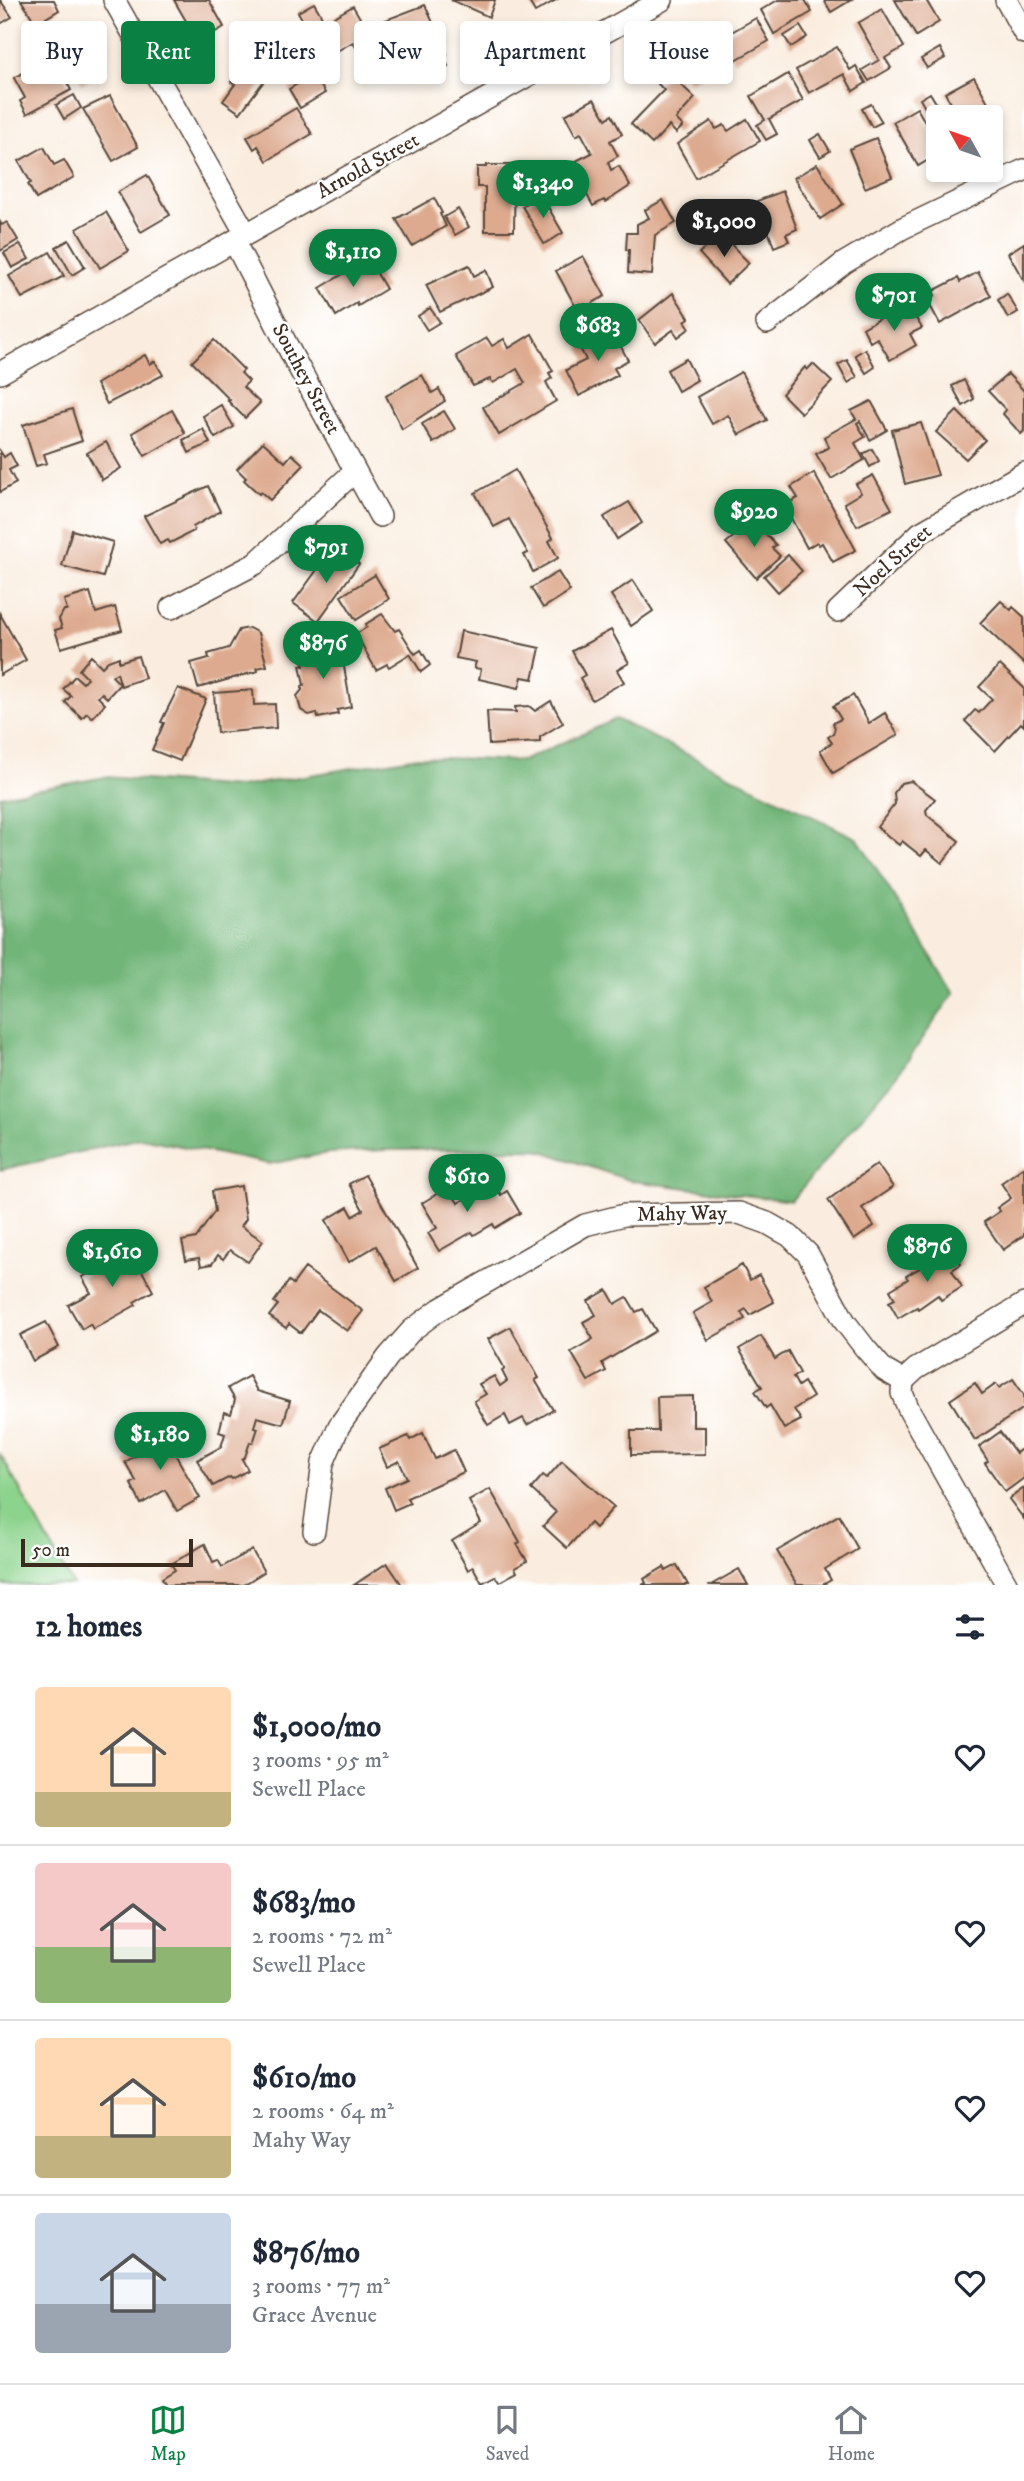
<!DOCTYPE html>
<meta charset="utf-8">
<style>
:root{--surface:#fff;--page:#f2f2f3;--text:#1f2937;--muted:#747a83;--line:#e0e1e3;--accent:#0b8043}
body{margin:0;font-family:"IM FELL DW Pica",serif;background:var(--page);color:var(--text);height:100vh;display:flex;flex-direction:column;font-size:26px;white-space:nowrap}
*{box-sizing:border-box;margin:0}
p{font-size:23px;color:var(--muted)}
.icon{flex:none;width:38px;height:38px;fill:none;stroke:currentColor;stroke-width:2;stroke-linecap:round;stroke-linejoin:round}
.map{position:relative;height:1585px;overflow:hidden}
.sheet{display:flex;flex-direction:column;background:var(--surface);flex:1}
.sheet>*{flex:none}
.top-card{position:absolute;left:21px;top:21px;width:984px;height:63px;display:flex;gap:14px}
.needle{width:46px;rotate:310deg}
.fabs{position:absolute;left:926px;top:105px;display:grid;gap:14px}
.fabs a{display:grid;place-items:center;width:77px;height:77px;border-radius:7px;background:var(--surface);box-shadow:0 4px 10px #0003;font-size:35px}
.scale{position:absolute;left:21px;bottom:18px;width:172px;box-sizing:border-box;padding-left:7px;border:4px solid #3b2a1e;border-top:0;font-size:19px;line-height:24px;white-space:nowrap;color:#3b2a1e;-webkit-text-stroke:5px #fff;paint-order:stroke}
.price{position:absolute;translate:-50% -60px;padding:0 16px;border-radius:24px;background:var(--accent);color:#fff;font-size:23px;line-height:46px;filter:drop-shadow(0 2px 4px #0008)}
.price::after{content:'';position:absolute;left:50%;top:42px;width:21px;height:16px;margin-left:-10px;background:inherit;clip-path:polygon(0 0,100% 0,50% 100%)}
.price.active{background:#222;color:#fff}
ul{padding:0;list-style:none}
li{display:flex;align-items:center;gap:21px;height:175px;padding:0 35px}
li+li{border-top:2px solid var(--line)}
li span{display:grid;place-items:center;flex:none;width:196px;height:140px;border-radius:7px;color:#555}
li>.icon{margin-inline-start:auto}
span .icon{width:84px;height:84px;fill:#fffc;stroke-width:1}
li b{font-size:30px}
h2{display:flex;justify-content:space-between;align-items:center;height:84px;padding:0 35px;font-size:30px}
.chip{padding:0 24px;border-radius:7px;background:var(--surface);box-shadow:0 4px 10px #0003;font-size:24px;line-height:63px}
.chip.active{background:var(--accent);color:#fff}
.dock{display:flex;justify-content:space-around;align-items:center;height:98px;border-top:2px solid var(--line);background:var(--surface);font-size:19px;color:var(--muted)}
.dock a{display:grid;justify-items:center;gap:4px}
.dock .active{color:var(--accent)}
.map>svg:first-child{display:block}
.green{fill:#8cd38d;stroke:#647e56;stroke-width:2}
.forest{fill:#71b578;stroke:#56704b;stroke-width:2}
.building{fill:#ddaa8f}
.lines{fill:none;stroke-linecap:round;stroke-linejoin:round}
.minor-casing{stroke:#58473b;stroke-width:24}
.minor{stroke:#fff;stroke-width:21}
.labels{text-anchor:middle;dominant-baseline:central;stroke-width:5;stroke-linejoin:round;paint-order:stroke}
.street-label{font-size:21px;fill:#3b2a1e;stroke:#fff}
</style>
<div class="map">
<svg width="1024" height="1585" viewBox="0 0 1024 1585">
<rect width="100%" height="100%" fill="#fff"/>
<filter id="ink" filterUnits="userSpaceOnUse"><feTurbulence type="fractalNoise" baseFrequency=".0143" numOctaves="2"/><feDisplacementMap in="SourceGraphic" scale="14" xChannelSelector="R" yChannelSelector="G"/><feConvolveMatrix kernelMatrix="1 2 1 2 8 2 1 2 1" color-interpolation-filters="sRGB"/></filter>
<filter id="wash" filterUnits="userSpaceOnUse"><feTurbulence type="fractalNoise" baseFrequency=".00686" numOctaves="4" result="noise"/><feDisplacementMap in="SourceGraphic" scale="28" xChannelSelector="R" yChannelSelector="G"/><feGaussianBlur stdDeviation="1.57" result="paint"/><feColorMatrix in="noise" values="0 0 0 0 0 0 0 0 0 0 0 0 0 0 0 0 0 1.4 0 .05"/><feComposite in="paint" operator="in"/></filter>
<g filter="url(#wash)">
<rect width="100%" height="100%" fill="#faeddf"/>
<polygon class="green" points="0,1454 73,1585 0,1585"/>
<polygon class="forest" points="616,719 858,839 954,993 896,1077 791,1201 632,1181 536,1149 385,1150 329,1153 269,1164 141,1138 0,1170 0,796 105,777 239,787 418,757 522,761"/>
<g id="blocks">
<g class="building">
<polygon points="0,0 12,17 0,24"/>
<polygon points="21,0 54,0 59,10 36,24"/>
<polygon points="174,0 209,0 224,27 198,42"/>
<polygon points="451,0 495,0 489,17"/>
<polygon points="528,0 556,0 535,12"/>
<polygon points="778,0 805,0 812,12 774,34 761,10"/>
<polygon points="824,0 851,0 831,12"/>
<polygon points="895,0 926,0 939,22 916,36"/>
<polygon points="314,3 325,22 353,6 377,47 361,56 353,42 337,51 321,24 309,31 298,12"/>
<polygon points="425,5 447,54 443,56 448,66 430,75 425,63 422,65 412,41 396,49 383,21"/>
<polygon points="882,9 904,47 885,58 891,68 869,81 862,70 879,60 858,23"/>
<polygon points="756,18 769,41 734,61 721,38"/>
<polygon points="800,26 807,37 791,47 784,36"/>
<polygon points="256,45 279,60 276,64 279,66 275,71 273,69 240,113 223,101 235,84 231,82 241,68 237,65"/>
<polygon points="837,47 850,70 856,66 866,83 853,91 844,74 809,93 796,70"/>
<polygon points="940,48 945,58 927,68 921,59"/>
<polygon points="696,53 707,72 689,82 678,64"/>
<polygon points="53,56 71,90 27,114 20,101 25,98 14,78"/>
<polygon points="92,59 101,73 82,84 74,70"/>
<polygon points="669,73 695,98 676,119 683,126 676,133 669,126 652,144 631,124 664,90 658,84"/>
<polygon points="314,74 325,93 300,108 289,89"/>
<polygon points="788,74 803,100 769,119 777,134 766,140 757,125 765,120 751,96"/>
<polygon points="974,77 1000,124 990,129 990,117 959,117 945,93"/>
<polygon points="930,93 941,111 930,117 920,99"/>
<polygon points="74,95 81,108 64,119 56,105"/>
<polygon points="110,96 138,147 113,161 83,109"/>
<polygon points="594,99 606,119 612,115 622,134 610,141 618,156 608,162 611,170 619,166 630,186 606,202 604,200 593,206 570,164 592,153 581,133 576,136 565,115"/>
<polygon points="871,104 882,122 872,127 862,109"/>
<polygon points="296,108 312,134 267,161 258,146 254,149 247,137"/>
<polygon points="917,108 938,145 930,149 935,156 918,166 893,122"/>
<polygon points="747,119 760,141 696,178 677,144 711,121 716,129 724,125 728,131"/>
<polygon points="820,134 830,151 820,157 810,140"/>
<polygon points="876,138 892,177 865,188 849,149"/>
<polygon points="44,147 54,165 64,160 74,177 36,199 28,184 31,183 19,161"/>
<polygon points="817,164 843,204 820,219 794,178"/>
<polygon points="486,165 515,165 514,231 485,231 485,187 477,187 477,167 486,167"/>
<polygon points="147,175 170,215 141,232 118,192"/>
<polygon points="783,191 797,229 786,234 789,241 774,247 757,201"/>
<polygon points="541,195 563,233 544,244 522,206"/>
<polygon points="434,198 442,213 440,214 446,226 412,246 396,219"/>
<polygon points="663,200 676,223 655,235 652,275 628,273 629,250 626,250 627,233 637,233 637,224 649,218 645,210"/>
<polygon points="743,204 753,222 732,234 722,215"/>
<polygon points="458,209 469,227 455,235 444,217"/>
<polygon points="106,212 129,251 100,268 77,229"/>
<polygon points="0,222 2,225 7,222 18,240 0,251"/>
<polygon points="721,234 749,263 727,284 699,253"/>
<polygon points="69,240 85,267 72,275 56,247"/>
<polygon points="1024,243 1024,281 1008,253"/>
<polygon points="20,244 29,259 12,268 4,253"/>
<polygon points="50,252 64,276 22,298 9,276"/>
<polygon points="583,256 605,296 578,311 556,271"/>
<polygon points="371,263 386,289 358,306 357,303 336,316 320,288 348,271 351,275"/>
<polygon points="469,265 474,276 486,270 493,287 440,312 426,285"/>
<polygon points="978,272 991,296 940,324 927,300 935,295 933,291 958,278 960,282"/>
<polygon points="673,293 689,318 685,321 690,328 678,337 673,330 655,343 639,320"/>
<polygon points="1007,294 1018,312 1008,318 998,300"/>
<polygon points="430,308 440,322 427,330 418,316"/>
<polygon points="896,309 902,318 912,312 922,328 910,334 916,345 890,360 877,338 870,342 863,328"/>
<polygon points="611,328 628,360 614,368 618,375 579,396 566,370 586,360 580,348"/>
<polygon points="532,334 553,371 549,373 552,378 546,382 556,401 499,435 483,407 525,383 517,369 493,383 490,379 473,386 456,356 487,338 492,346 504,339 509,348"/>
<polygon points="214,340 244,370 241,373 249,381 243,387 260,403 245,418 228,401 230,400 192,362"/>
<polygon points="865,349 875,367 866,373 855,355"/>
<polygon points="145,355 150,364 155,361 163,375 107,404 96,384"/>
<polygon points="686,359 697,380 678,391 667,370"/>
<polygon points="847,360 857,377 848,383 838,365"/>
<polygon points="813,364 832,382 801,413 782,394 805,367 807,370"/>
<polygon points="741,372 767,420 739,435 728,415 712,424 697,397"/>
<polygon points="1008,374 1024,391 1024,431 1021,434 1003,414 1006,410 988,391"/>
<polygon points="422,375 432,393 439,389 445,401 402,429 386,396"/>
<polygon points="964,380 974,399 963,406 952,386"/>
<polygon points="871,401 887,430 870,440 860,421 857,423 865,437 855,443 864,460 831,479 816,454 829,447 824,437 856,419 851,411"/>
<polygon points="221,405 234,427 215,438 203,416"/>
<polygon points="72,409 82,441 44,454 47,463 36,466 23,425"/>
<polygon points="172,410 185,433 145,456 132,433"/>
<polygon points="444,411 455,429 433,443 422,424"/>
<polygon points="957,411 985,440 966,459 936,432"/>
<polygon points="921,423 938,475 905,484 892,430"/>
<polygon points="203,429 210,443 189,453 183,440"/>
<polygon points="106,442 121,468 102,480 87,453"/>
<polygon points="263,442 285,462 292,454 304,465 270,500 261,492 259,494 244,480 246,478 237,469"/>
<polygon points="872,449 879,461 870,467 863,454"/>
<polygon points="0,451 4,457 10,453 17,466 9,470 16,483 0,492"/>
<polygon points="515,470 553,538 549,541 558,558 533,572 524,555 528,553 509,519 494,527 475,493"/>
<polygon points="814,473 856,550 833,562 822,543 819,545 817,542 807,548 784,505 798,498 791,487"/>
<polygon points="873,475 892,509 857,526 844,503 861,493 856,484"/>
<polygon points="208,486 220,511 193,527 194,531 170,543 168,540 160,544 144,516"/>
<polygon points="629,502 642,523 617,539 604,517"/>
<polygon points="751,522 758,530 760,528 776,545 772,548 780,556 756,578 726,543"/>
<polygon points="72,530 113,542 103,577 62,566"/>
<polygon points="337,548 359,564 318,621 293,603 322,563 325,566"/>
<polygon points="788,555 802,571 778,592 764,576"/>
<polygon points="558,572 570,591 543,608 531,588"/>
<polygon points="375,575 389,599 356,620 341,596"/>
<polygon points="633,580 653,611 631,626 611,595"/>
<polygon points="90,592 96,613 115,607 122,630 61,648 55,630 62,628 59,619 64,610 67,610 64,600"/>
<polygon points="1001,601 1011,610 1013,607 1024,617 1024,664 980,623"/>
<polygon points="0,614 26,660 0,675"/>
<polygon points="382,614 395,631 399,629 415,654 421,650 430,665 421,672 410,654 389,667 387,664 376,670 356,634 367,627 366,624"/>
<polygon points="249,628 258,633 267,666 257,668 258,671 198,688 191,663 209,658 208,654 229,648 239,630"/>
<polygon points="611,630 629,663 617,670 624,682 592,700 580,678 585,675 572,651"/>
<polygon points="461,631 540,648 533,679 522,677 519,688 479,679 481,669 474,668 476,662 456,658"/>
<polygon points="330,639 333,653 337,652 339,662 343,661 351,707 337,710 338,714 318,718 317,713 309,715 301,710 297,696 302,690 302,686 304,685 300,665 304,666 300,645"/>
<polygon points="91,656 102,667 108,661 119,657 119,662 138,656 145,678 121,686 117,673 112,676 120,684 107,698 102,693 98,697 105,704 92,718 87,713 82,718 65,702 71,696 63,689 75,676 83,683 87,678 79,670"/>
<polygon points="1000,665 1024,688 1024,726 1021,723 995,751 965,721 975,710 979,713 992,699 979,687"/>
<polygon points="178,688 206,699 180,761 152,750 164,723 161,722"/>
<polygon points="253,690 254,705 275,704 276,728 217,733 214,693"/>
<polygon points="853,695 869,723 885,713 898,735 833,773 820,750 832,743 828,737 833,734 835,728 833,723 841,719 833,706"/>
<polygon points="551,701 563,723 540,737 540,742 489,745 487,711 516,712 515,707 529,706 535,711"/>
<polygon points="911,781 935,799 926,810 927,815 959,841 942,863 926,850 921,856 902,841 899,845 877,827 895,804 894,793 901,783"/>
<polygon points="877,1164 893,1187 862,1208 874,1226 854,1240 828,1200"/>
<polygon points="1024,1167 1024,1235 1003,1250 984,1222 1000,1211 997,1208 1011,1198 1001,1183"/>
<polygon points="365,1175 418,1268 396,1281 376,1246 349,1262 326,1220 348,1207 353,1216 363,1210 349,1184"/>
<polygon points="490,1184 494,1190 497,1188 501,1195 507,1191 520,1213 495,1228 493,1224 474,1235 472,1232 439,1251 428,1233 437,1228 422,1203 448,1187 458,1203"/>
<polygon points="241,1186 246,1219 241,1226 263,1241 248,1262 230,1250 223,1259 218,1255 212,1264 201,1266 199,1258 186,1260 182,1241 196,1238 215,1211 212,1191"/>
<polygon points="120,1241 141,1247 135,1265 138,1271 141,1269 153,1291 134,1302 136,1305 93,1329 90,1324 82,1329 68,1305 91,1293 82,1277 115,1259"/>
<polygon points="952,1249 961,1264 952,1270 962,1287 941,1300 938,1295 918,1309 917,1307 898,1318 889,1302 895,1299 890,1290 908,1279 906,1276"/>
<polygon points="742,1265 750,1280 759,1275 774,1302 750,1315 746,1309 741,1312 745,1319 708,1340 693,1313 712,1302 704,1287"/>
<polygon points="305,1268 363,1311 347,1331 318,1310 301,1333 289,1324 286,1328 269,1316 278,1305 274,1302 289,1281 293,1284"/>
<polygon points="607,1290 615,1304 627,1297 636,1312 643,1309 656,1331 602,1363 606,1371 588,1381 571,1352 593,1339 583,1322 596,1315 588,1301"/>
<polygon points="46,1322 59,1347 33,1361 20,1335"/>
<polygon points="510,1327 539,1378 535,1380 553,1410 527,1425 523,1418 510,1425 505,1415 488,1425 474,1401 486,1394 479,1384 494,1376 500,1386 507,1381 502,1371 505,1369 488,1339"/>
<polygon points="761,1336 775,1359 788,1351 800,1373 793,1377 798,1386 804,1382 813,1397 794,1409 801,1420 784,1429 770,1405 766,1408 755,1391 762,1387 739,1349"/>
<polygon points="249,1376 257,1391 290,1401 283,1424 257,1417 254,1427 258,1428 253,1443 250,1442 245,1457 242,1459 248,1470 232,1479 230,1477 213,1486 197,1460 221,1447 225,1434 219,1432 224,1412 231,1414 235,1400 228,1388"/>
<polygon points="1013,1379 1024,1395 1024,1408 975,1440 950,1400 975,1383 982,1394 996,1384 999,1388"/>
<polygon points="693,1396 693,1427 705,1427 705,1454 631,1455 631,1431 658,1431 657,1397"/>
<polygon points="159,1426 200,1498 177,1511 165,1490 141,1504 131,1484 136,1481 125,1462 144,1451 136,1438"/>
<polygon points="1000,1432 1016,1453 1024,1447 1024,1478 1005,1492 985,1463 988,1461 979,1447"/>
<polygon points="423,1433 435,1459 454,1450 464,1472 407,1498 410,1503 394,1510 385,1488 407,1478 399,1461 387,1467 379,1449 408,1436 410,1440"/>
<polygon points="562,1461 614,1507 595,1528 590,1523 567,1548 543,1526 556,1512 531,1489 543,1475 547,1478"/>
<polygon points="1024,1488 1024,1519 1009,1499"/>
<polygon points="490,1489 520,1542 517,1544 527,1561 515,1568 517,1572 499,1582 495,1576 482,1583 473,1567 468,1570 452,1541 481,1523 469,1501"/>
<polygon points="839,1515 858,1549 825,1569 831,1580 822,1585 797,1585 777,1551"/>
<polygon points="205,1544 213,1562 218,1560 222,1567 252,1550 264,1572 243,1585 166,1585 162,1578 175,1570 171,1564"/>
<polygon points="387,1563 402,1585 354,1585"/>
<polygon points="677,1565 688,1585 642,1585 646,1583 644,1579 664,1567 666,1571"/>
<polygon points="739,1569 748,1585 711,1585"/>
</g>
</g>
</g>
<g filter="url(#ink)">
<use href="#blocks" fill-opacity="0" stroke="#58473b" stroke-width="2"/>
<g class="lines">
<g class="minor-casing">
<g id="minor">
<polyline points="114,0 246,234"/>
<polyline points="1006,0 1024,33"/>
<polyline points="234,241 293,357 380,516"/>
<polyline points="767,323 844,263 903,228 1024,170"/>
<polyline points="0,373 662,0"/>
<polyline points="171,608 255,564 355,471"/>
<polyline points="838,611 920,533 1024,473"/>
<polyline points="903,1381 916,1369 1024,1304"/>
<polyline points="314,1531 323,1463 339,1426 388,1357 412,1330 440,1309 585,1225 624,1215 739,1213 767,1223 790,1236 808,1254 845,1322 865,1348 884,1370 903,1381 902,1393 909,1410 1007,1585"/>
</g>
</g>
<use href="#minor" class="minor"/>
</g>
</g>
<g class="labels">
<g class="street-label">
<text transform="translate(368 166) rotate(-29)">Arnold Street</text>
<text transform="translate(306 379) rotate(62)">Southey Street</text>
<text transform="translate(893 561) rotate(-42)">Noel Street</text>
<text transform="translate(682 1214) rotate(-1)">Mahy Way</text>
</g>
</g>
</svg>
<div class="fabs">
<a><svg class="needle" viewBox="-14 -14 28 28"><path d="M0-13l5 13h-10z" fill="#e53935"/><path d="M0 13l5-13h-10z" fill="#747a83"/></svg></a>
</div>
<div class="scale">50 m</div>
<b class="price" style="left:543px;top:220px">$1,340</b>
<b class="price active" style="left:724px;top:259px">$1,000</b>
<b class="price" style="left:353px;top:289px">$1,110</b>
<b class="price" style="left:894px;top:333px">$701</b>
<b class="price" style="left:598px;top:363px">$683</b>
<b class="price" style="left:754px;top:549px">$920</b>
<b class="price" style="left:326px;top:585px">$791</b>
<b class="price" style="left:323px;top:681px">$876</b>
<b class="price" style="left:467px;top:1214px">$610</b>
<b class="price" style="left:927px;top:1284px">$876</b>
<b class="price" style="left:112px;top:1289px">$1,610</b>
<b class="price" style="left:160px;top:1472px">$1,180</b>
<div class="top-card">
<a class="chip">Buy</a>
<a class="chip active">Rent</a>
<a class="chip">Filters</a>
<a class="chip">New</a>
<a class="chip">Apartment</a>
<a class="chip">House</a>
</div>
</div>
<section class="sheet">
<h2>12 homes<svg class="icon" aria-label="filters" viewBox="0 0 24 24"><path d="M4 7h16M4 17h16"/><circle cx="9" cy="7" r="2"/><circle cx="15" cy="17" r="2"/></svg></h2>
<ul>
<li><span style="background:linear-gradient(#ffd9b3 75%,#c2b280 0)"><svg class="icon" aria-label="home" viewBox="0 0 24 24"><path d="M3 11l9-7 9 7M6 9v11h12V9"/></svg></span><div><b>$1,000/mo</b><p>3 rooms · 95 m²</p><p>Sewell Place</p></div><svg class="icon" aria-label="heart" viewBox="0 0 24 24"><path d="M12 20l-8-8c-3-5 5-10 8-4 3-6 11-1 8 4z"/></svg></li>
<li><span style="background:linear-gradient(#f6c9c9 60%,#8fb573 0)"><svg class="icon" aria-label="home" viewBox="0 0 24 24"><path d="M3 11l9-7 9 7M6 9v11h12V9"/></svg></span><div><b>$683/mo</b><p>2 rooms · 72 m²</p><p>Sewell Place</p></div><svg class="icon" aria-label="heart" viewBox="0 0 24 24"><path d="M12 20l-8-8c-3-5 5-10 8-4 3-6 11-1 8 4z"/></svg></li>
<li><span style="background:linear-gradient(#ffd9b3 70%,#c2b280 0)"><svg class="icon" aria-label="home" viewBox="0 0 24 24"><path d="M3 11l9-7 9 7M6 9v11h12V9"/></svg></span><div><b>$610/mo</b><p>2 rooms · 64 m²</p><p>Mahy Way</p></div><svg class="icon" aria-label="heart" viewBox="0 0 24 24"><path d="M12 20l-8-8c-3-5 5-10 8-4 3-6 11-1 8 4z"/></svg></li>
<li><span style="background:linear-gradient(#c9d6e8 65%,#9aa5b1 0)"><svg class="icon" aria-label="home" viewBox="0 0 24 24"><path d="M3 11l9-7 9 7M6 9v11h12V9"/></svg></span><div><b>$876/mo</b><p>3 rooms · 77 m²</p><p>Grace Avenue</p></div><svg class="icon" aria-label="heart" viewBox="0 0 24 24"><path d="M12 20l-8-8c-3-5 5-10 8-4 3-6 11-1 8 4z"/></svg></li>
</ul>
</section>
<nav class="dock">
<a class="active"><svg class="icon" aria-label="map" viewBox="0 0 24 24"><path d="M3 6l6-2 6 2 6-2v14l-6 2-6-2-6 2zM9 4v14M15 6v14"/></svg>Map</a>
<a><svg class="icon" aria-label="saved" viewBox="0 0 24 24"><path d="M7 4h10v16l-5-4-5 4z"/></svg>Saved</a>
<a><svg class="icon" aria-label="home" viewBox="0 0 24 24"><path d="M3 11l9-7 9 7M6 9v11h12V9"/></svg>Home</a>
</nav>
